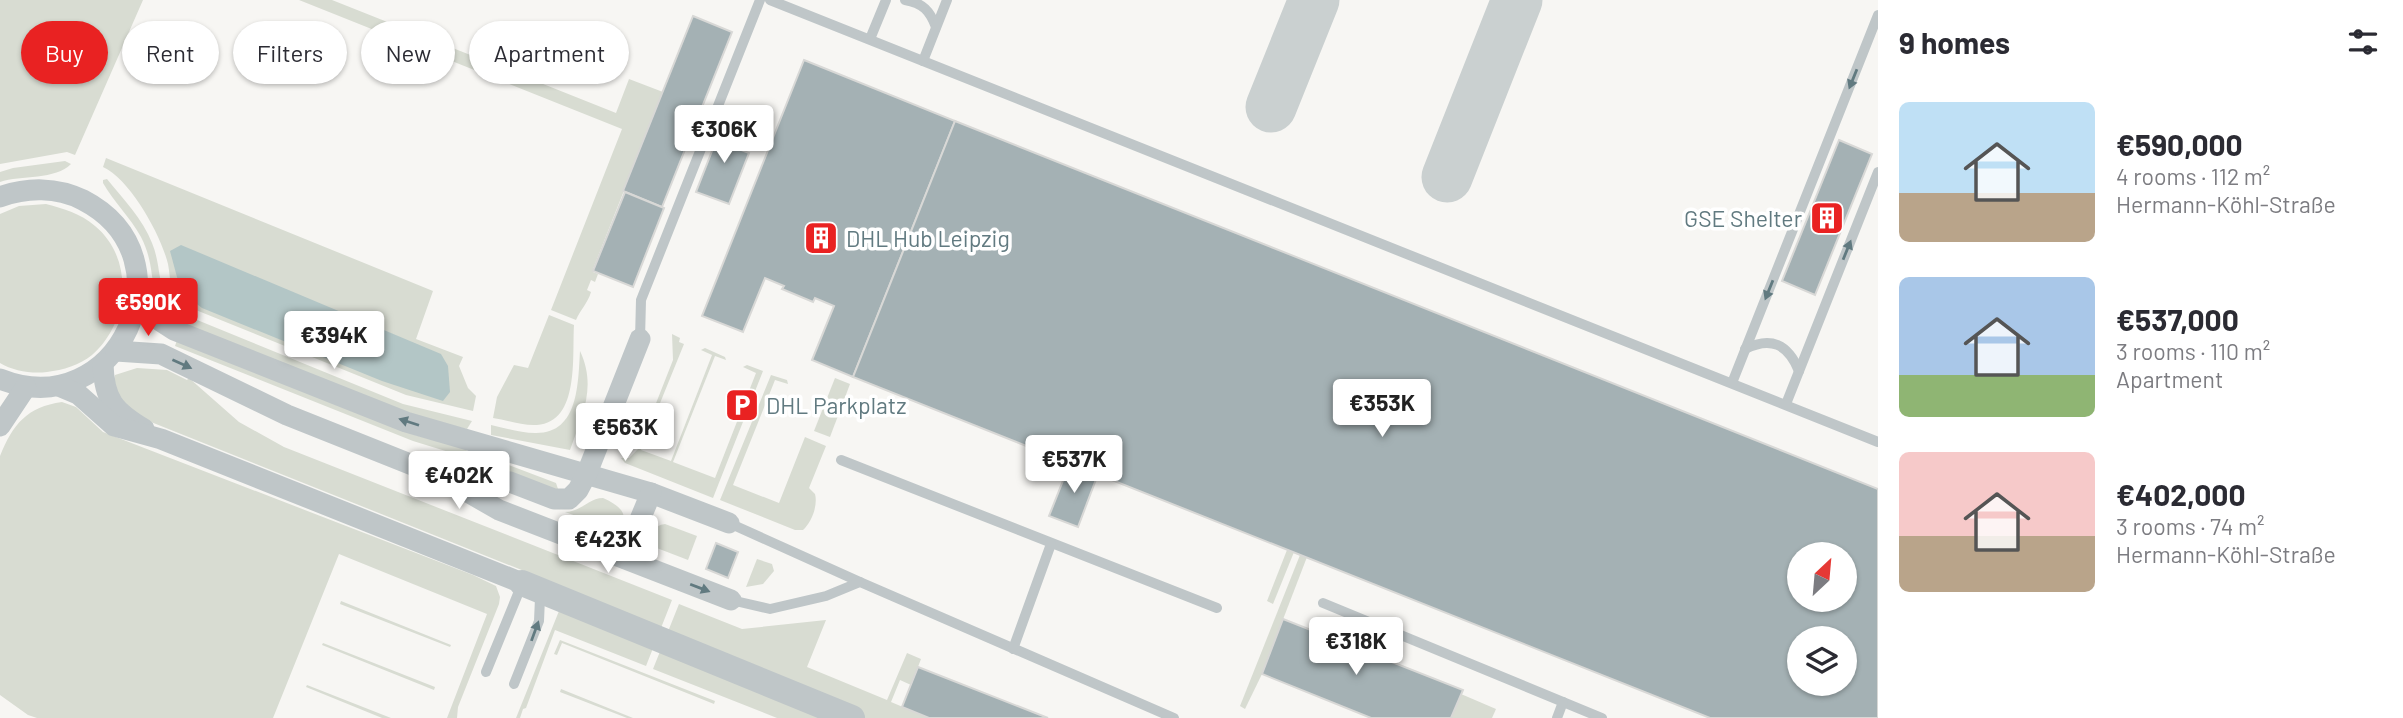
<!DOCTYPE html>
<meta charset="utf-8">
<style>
:root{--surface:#fff;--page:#f2f2f3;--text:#2b2b33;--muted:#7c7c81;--accent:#e92222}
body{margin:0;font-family:Barlow,sans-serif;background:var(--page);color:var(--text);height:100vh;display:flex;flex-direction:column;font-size:26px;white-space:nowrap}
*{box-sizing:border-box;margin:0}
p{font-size:23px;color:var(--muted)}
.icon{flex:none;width:38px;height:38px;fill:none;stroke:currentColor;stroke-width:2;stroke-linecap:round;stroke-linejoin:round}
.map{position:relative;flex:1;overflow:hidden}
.side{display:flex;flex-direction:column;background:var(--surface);width:525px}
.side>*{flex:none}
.guide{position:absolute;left:21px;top:21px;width:665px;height:63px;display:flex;gap:14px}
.needle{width:46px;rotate:26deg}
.buttons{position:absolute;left:1787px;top:542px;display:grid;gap:14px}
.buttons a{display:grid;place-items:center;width:70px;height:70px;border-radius:50%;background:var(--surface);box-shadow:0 2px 5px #0004;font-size:35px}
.price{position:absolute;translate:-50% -60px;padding:0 16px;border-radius:7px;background:#fff;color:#222;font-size:23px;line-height:46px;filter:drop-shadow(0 2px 4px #0008)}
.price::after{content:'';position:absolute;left:50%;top:42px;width:21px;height:16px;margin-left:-10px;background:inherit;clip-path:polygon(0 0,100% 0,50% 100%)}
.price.on{background:var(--accent);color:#fff}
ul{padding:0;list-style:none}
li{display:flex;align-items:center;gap:21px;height:175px;padding:0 21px}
li span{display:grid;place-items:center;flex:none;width:196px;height:140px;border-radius:10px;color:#555}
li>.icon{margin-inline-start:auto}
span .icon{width:84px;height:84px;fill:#fffc;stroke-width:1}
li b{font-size:30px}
h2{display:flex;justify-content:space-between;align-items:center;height:84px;padding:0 21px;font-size:30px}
.chip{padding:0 24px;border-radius:32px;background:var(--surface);box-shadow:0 2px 5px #0004;font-size:24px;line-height:63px}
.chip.on{background:var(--accent);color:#fff}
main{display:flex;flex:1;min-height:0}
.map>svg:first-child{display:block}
.green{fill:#d8dcd2}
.water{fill:#b3c6c6}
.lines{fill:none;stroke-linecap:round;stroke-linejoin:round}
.taxiway{stroke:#cad0d0;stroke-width:51}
.building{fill:#a4b1b4;stroke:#d8d8d6;stroke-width:2;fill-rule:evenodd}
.service{stroke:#bfc6c8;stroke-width:10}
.minor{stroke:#bfc6c8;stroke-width:21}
.tertiary{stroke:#bfc6c8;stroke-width:26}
.oneway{fill:#617a80}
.labels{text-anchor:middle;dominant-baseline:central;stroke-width:7;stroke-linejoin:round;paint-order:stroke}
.poi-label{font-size:23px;fill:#617a80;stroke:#fff;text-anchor:start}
</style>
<main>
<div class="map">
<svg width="1878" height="718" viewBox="0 0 1878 718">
<rect width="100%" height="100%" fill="#f7f6f3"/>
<g class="green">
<polygon points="0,0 143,0 75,155 67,152 0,164"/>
<path d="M 299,0 L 332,0 L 616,113 L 629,79 L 663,92 L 593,269 L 593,272 L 598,274 L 595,282 L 591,280 L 587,290 L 591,292 C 588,303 580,310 576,320 L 551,310 L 622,129 Z"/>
<path d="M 106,158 L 433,291 L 416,339 L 463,357 L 459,366 L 468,388 L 476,396 L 473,411 L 406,395 L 181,304 C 169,292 171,280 168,264 C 161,235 130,179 103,167 Z"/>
<path d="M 65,161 L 71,164 C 56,180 21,175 0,182 L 0,172 L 13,168 Z"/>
<path d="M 107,179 C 123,199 143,219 152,243 C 163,269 155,295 180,313 L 403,404 L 472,421 L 467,429 L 428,420 L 184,325 C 140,295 161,276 141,237 C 130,217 114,202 103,183 L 103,180 Z"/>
<path d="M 46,204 C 64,209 80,213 95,226 C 135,259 129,323 92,355 C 80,365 63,370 47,372 C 32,374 13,371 0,363 L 0,214 L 19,206 Z"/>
<path d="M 549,315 L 574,325 C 572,356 580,422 537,425 C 523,426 507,420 493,418 L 497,397 L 514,365 L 528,368 Z"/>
<polygon points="672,334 680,338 679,342 684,344 641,450 671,461 712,355 701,350 705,348 725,357 726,360 715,356 673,462 715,478 756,373 743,367 747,365 763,371 713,498 625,463 621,458 629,458 638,449 673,360"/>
<polygon points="177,340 415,435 467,449 465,457 413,441 175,346"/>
<path d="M 580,351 C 597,387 582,416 570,450 L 491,435 L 491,425 C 505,428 521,433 535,433 C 579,434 578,383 580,351 Z"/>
<polygon points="137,368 167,370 187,380 189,378 239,422 284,447 672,600 646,666 555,630 526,708 523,709 520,718 516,718 563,601 554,583 141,418 125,409 114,383 115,375"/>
<path d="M 771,375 L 787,380 L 788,384 L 775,380 L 733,485 L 779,503 L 805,437 L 826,446 L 809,488 L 815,494 C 818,505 812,522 803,530 L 795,530 L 720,500 Z"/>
<polygon points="835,378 850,384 830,437 814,431"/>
<path d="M 62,402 L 76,407 L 103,432 L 473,575 L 496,586 L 500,597 L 499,604 L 458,707 L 457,718 L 447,718 L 487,614 L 339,554 L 273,718 L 37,718 L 28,715 L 0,695 L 0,456 C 13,424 27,407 62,402 Z"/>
<polygon points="480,454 556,483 558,489 553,492 477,461"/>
<path d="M 603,498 C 619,505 632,515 618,531 L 565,512 C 581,512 589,498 603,498 Z"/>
<path d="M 665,524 L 697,536 L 688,560 L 649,545 C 648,534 654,525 665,524 Z"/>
<polygon points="1287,550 1294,552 1273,604 1267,601"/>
<polygon points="1300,555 1307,557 1262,674 1245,709 1240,706"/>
<polygon points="757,559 772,564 774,571 763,584 746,587"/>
<polygon points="341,601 451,645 450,647 340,604"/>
<polygon points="679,604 742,629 826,620 807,667 887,700 907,653 921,659 911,685 900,680 891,702 929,718 777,718 653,669"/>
<polygon points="560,640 715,701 714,704 562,643 557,655 554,654"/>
<polygon points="323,643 435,687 434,690 322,645"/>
<polygon points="307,685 391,718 382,718 306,687"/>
<polygon points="561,689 633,718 627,718 560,692"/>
<polygon points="1461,694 1496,709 1492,718 1451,718"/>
</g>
<polygon class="water" points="181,245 441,354 448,366 450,392 443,401 382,381 202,308 181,292 170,251"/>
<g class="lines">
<g class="taxiway">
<polyline points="1271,107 1314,0"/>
<polyline points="1447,177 1517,0"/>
</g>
</g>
<g class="building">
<polygon points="693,16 732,32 662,207 623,191"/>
<polygon points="804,60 955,121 853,377 812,360 834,306 815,298 813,302 782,289 784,286 765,278 743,332 702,316"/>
<path d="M 955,121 L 1878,489 L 1878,718 L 1710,718 L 853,377 ZM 1799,555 L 1844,555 L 1844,600 L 1799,600 ZM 1799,639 L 1844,639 L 1844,684 L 1799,684 Z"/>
<polygon points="723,123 747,133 741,150 749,153 729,204 696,192"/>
<polygon points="1839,140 1872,154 1815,295 1782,281"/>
<polygon points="625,192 664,208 633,287 593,271"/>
<polygon points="1070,463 1098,474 1078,527 1049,516"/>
<polygon points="716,543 738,552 728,578 706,569"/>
<polygon points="1283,619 1463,690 1451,718 1371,718 1262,674"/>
<polygon points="918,667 1048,718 929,718 902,707"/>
</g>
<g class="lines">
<g class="service">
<polyline points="770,0 1878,442"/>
<path d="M 905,0 C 923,3 930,11 936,27"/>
<polyline points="870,39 886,0"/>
<polyline points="923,61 947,0"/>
<polyline points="640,339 641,300 760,0"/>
<path d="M 1745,349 C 1771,336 1788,344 1799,371"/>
<polyline points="1732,383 1878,15"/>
<polyline points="1786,404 1878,172"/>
<polyline points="841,460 1217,608"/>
<polyline points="729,523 860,582"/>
<polyline points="731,600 770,609 826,596 860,582 1174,718"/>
<polyline points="1323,603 1602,718"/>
<polyline points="1013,649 1051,544"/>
<polyline points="486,672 522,584"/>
<polyline points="514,684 539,621 540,598 537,595"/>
<polyline points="1557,718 1563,702"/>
</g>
<g class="minor">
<path d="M 0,197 C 27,187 57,187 83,200 C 195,258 118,426 0,379"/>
<polyline points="137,306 174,330 406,422 651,493 729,523"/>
<polyline points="116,351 161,354 287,415 440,476 499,510 731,600"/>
<path d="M 103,364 C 104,400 114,411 144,429"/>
<polyline points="59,386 78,394 114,426 161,439 522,583"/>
<polyline points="0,426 26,387"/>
<polyline points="446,477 510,482 554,499 569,499 578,490 587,473 640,339"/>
<polyline points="624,558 651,493"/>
</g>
<polyline class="tertiary" points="522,583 852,718"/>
</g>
<defs><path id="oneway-solid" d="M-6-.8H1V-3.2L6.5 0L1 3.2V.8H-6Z" transform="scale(1.75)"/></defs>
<g class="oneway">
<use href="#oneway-solid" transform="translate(1853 79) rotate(112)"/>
<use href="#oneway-solid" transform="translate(1847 250) rotate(-68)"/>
<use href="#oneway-solid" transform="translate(1769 290) rotate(112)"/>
<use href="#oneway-solid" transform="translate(182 364) rotate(24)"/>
<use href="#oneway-solid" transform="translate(409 422) rotate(-162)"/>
<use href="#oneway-solid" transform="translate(700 588) rotate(21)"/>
<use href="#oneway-solid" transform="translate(535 631) rotate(-70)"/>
</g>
<defs>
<g id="building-square" transform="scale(1.75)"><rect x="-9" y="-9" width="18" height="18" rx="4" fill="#e92222" stroke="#fff"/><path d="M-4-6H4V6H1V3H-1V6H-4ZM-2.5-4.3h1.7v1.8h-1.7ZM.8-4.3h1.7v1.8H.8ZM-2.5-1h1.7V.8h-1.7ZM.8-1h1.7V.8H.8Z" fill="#fff"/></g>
<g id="parking-square" transform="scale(1.75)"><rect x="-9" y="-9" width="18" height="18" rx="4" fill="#e92222" stroke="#fff"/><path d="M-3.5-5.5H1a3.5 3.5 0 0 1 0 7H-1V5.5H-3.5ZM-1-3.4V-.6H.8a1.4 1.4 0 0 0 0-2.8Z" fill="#fff"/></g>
</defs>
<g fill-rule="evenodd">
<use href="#building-square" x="1827" y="218"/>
<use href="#building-square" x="821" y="238"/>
<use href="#parking-square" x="742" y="405"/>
</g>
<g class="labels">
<g class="poi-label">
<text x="1802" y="218" text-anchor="end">GSE Shelter</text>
<text x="846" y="238">DHL Hub Leipzig</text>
<text x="766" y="405">DHL Parkplatz</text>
</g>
</g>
</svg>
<div class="buttons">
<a><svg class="needle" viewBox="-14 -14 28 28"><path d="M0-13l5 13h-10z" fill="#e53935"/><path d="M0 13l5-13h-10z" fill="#7c7c81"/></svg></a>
<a><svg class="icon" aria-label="layers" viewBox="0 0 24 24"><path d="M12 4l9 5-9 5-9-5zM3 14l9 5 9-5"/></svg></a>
</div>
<b class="price" style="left:724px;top:165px">€306K</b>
<b class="price on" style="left:148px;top:338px">€590K</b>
<b class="price" style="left:334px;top:371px">€394K</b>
<b class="price" style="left:1382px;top:439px">€353K</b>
<b class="price" style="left:625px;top:463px">€563K</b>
<b class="price" style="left:1074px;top:495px">€537K</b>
<b class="price" style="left:459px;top:511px">€402K</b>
<b class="price" style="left:608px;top:575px">€423K</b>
<b class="price" style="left:1356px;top:677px">€318K</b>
<div class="guide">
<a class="chip on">Buy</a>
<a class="chip">Rent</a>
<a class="chip">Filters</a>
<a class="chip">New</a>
<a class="chip">Apartment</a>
</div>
</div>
<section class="side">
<h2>9 homes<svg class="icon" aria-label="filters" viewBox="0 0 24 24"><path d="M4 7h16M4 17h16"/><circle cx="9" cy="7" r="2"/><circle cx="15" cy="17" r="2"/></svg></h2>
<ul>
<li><span style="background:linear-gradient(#bfe0f5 65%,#b9a48a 0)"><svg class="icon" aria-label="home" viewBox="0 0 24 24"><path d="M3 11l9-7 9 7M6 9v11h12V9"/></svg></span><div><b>€590,000</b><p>4 rooms · 112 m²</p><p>Hermann-Köhl-Straße</p></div></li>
<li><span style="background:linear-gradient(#a9c7e8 70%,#8fb573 0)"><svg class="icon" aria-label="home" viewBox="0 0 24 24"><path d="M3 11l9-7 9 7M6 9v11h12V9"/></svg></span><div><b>€537,000</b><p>3 rooms · 110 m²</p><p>Apartment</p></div></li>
<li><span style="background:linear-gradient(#f6c9c9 60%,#b9a48a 0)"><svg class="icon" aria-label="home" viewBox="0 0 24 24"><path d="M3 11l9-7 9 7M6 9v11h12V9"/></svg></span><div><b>€402,000</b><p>3 rooms · 74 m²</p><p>Hermann-Köhl-Straße</p></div></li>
</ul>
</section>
</main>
